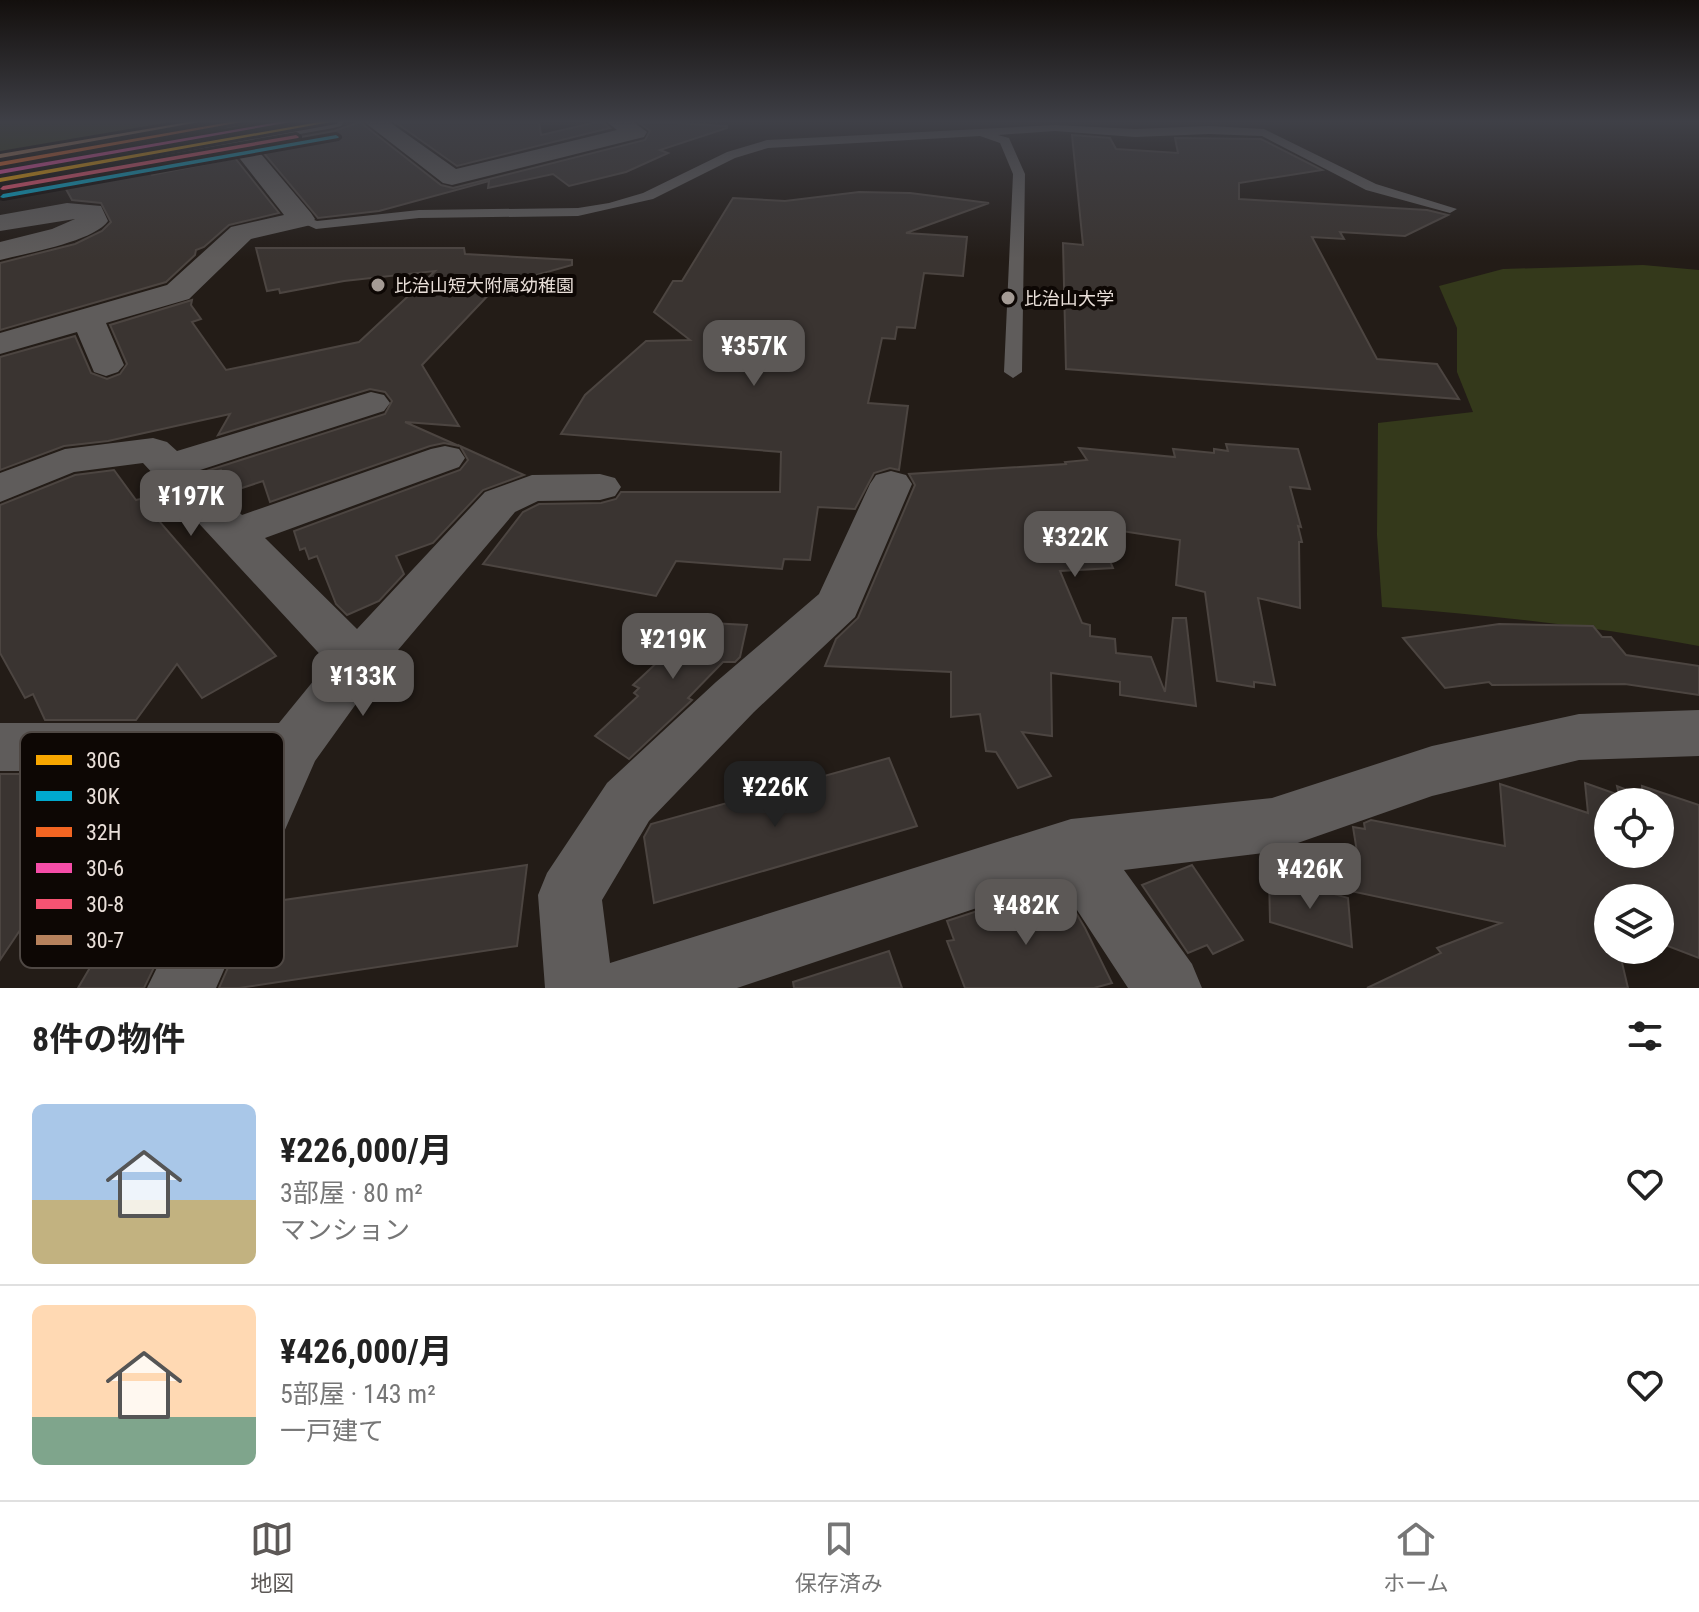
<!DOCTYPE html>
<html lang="ja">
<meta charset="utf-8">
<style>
:root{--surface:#fff;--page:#f6f6f6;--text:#222;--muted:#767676;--line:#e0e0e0;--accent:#5c5856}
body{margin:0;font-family:"Roboto Condensed","Noto Sans JP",sans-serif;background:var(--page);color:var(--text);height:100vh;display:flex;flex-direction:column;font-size:30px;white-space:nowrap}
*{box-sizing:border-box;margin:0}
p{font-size:26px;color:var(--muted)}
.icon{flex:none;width:44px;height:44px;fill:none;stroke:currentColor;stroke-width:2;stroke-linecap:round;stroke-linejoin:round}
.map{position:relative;height:988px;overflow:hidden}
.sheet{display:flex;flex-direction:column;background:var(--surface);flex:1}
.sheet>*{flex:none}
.buttons{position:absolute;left:1594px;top:788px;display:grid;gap:16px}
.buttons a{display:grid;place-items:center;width:80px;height:80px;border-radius:50%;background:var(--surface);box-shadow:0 4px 20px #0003;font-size:40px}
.price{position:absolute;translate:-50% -68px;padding:0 18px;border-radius:16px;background:var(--accent);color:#fff;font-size:26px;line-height:52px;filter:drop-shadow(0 2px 4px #0008)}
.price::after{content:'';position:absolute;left:50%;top:48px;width:24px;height:18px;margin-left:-12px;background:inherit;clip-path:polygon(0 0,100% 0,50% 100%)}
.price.on{background:#222;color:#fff}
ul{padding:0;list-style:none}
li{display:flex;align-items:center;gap:24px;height:200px;padding:0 32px}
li+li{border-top:2px solid var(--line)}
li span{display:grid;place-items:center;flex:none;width:224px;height:160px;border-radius:12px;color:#555}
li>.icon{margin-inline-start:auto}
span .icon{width:96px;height:96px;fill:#fffc;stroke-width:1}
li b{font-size:34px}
h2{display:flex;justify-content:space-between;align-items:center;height:96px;padding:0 32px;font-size:34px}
.tab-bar{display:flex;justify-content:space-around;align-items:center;height:112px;border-top:2px solid var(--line);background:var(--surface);font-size:22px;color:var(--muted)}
.tab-bar a{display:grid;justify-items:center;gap:4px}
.tab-bar .on{color:var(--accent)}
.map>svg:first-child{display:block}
.green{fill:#34391b}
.building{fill:#3a3431;stroke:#4c4541;stroke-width:2;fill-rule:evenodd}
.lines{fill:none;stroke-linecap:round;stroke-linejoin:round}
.path{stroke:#5e5857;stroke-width:3;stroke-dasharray:3 3;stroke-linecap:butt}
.lane{fill:#5f5c5b;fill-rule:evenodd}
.street{fill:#5f5c5b;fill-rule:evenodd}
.primary{fill:#625c5a;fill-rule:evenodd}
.bus-1-casing{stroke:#0d0704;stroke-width:6}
.bus-2-casing{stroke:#0d0704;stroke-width:6}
.bus-3-casing{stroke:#0d0704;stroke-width:6}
.bus-4-casing{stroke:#0d0704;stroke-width:6}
.bus-5-casing{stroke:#0d0704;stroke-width:6}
.bus-6-casing{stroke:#0d0704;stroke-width:6}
.bus-1{fill:#f7a600;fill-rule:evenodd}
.bus-2{fill:#00a9ce;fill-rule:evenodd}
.bus-3{fill:#f26522;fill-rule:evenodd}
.bus-4{fill:#f54da8;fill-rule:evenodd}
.bus-5{fill:#f65372;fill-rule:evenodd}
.bus-6{fill:#b6815c;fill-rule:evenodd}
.poi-dot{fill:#a49b95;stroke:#0d0704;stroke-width:3}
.labels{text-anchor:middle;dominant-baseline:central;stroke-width:8;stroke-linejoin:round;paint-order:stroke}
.far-poi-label{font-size:18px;fill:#e9dfd9;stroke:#0d0704;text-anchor:start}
.key{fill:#0d0704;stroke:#4f4844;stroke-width:2}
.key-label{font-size:22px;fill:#e9dfd9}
</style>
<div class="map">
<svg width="1699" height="988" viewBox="0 0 1699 988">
<rect width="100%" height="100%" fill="#231c17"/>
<g class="green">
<polygon points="0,121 215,121 0,155"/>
<path d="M 1643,265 L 1699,270 L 1699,646 C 1594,626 1489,615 1382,607 L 1377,535 L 1378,423 L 1473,412 L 1457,372 L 1457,328 L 1439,286 L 1503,269 Z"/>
</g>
<g class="building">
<polygon points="404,121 539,121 541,135 601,121 610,128 457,166 395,122"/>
<polygon points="637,121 727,126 727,128 660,150 668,153 626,172 569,186 553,174 488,188 489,181 379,211 318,218 257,145 334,131 360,122 441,185 453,188 645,140 650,131"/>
<polygon points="1072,135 1110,138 1116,149 1178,153 1175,138 1261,139 1322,170 1239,183 1239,199 1427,210 1448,215 1405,236 1340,232 1344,239 1312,237 1377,359 1437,364 1459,399 1066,369 1063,243 1083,245"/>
<polygon points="235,158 279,213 229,225 204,247 196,250 195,255 166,282 0,330 0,263 75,244 102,231 111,222 101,203 72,200 61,180 146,165 152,175"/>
<polygon points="859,192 910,193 989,203 906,233 967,237 963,276 924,273 915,328 897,327 895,339 882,338 868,403 908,406 899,470 890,468 874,473 855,509 818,507 810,560 784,559 782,569 676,561 656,596 483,564 523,512 539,504 601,503 616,499 621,492 780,492 781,452 561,434 585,395 646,341 690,340 654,312 673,281 682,281 733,198 785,201"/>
<polygon points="256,248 464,248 465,254 572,260 572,265 497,286 422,365 459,426 405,422 459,446 444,443 430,446 270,502 263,481 233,491 229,480 224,482 221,470 205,475 203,472 385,414 392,401 385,392 370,389 218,435 230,414 108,441 64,446 0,470 0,357 75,336 91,373 107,379 120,374 127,364 110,325 192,300 191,305 201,319 192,322 226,370 359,342 435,271 344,281 280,293 279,289 267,291"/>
<polygon points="1226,444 1298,449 1310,489 1290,487 1301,527 1298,526 1302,542 1299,542 1300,608 1258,598 1275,685 1254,682 1254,687 1217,681 1205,592 1176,585 1180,540 1096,527 1113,568 1060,571 1082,623 1090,625 1090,636 1115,639 1116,653 1151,657 1165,692 1173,618 1186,618 1196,706 1120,695 1120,682 1051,673 1052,736 1022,732 1051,776 1018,788 996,752 986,751 980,714 951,717 951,672 825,666 836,639 858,618 915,485 909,474 1066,464 1065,462 1087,460 1079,448 1175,457 1173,449 1214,453 1214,449 1228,451"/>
<polygon points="460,446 524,475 483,490 433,543 396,556 404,574 379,601 347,615 336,604 317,556 309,559 305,548 300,550 294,531 460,470 468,460"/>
<polygon points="114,470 136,500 140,499 276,656 202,698 177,664 136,720 45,720 33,694 25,698 0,653 0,505 75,475"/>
<polygon points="672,621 747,625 740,657 735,662 723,662 688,698 692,700 629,759 595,736 638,696 634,693 639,688 633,685 663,657"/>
<polygon points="1499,624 1593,626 1602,637 1611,637 1626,655 1699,666 1699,695 1625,684 1492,685 1489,682 1445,688 1403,638"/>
<polygon points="889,758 917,826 654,903 644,837 651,824"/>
<polygon points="0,774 248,774 144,988 78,988 108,937 104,938 113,923 97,923 120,886 49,887 0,960"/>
<path d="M 1585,783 L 1619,795 L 1617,786 L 1643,796 L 1642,786 L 1699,805 L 1699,958 L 1660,943 L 1660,898 L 1608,898 L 1608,950 L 1619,950 L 1628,988 L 1367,988 L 1441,953 L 1437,948 L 1501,923 L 1341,889 L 1334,847 L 1357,852 L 1353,827 L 1365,829 L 1364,823 L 1371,820 L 1505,846 L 1500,784 L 1588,813 ZM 1608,802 L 1660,802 L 1660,854 L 1608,854 Z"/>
<polygon points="527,865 517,946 239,988 219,988 256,904"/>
<polygon points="1192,865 1243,940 1213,954 1207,945 1188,953 1142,885"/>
<polygon points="1269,875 1348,898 1352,947 1270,922"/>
<polygon points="1051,887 1065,916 1076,913 1085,928 1112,983 1094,988 965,988 947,941 954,940 947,921"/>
<polygon points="889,951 902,988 794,988 793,982"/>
</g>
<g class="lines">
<polyline class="path" points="685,121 720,121"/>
<polygon class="lane" points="1055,125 1135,129 1209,126 1264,129 1376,184 1457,209 1450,213 1366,190 1262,136 1209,134 1135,137 1055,131 998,135 1009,138 1025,174 1022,372 1013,378 1004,372 1013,174 1000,143 980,136 768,148 735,158 653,199 578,216 419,218 316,229 294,219 301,215 317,221 419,210 578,208 609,203 643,193 727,152 767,140"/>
<g class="street">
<polygon points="363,121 388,121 456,169 617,130 606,121 632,121 647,132 644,137 452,185 443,183"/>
<polygon points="230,125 238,127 311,213 315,219 311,225 251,239 189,299 106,323 124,365 118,372 106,376 94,372 77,332 0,354 0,333 167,285 231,227 284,215 219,132"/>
<path d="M 67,203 L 101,206 L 108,221 C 93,242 26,253 0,260 L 0,242 L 52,229 L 75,219 L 0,231 L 0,215 Z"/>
<polygon points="371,392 384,395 390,403 384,411 197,471 242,515 431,449 445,446 459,449 465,458 459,467 265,538 357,629 485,492 532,475 600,474 615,478 621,487 615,496 600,500 538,501 515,512 376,676 315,761 216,988 147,988 253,771 0,771 0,723 279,723 328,663 143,463 74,472 0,502 0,473 65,449 153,438 167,442 177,451"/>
<polygon points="891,471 906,475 912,484 855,617 754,712 649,821 602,900 610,963 1071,819 1272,798 1432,746 1579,714 1699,710 1699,756 1579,760 1432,796 1272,852 1124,870 1192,964 1202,988 1128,988 1058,881 737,988 545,988 538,895 547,873 607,783 716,682 819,594 870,484 876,475"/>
</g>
<polygon class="primary" points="296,121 344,121 341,126 333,128 0,188 0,172"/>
<g class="bus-1-casing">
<polygon id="bus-1" points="325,121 336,121 0,182 0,178"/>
</g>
<g class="bus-2-casing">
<polygon id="bus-2" points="336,135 339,137 338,138 3,198 0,197 3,194"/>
</g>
<g class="bus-3-casing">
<polygon id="bus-3" points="236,121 247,121 0,166 0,162"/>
</g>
<g class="bus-4-casing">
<polygon id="bus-4" points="285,121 296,121 0,174 0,170"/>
</g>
<g class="bus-5-casing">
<polygon id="bus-5" points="296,135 299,137 298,138 3,190 0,189 3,186"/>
</g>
<g class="bus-6-casing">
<polygon id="bus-6" points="194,121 205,121 0,158 0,154"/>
</g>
<use href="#bus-1" class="bus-1"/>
<use href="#bus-2" class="bus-2"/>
<use href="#bus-3" class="bus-3"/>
<use href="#bus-4" class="bus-4"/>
<use href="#bus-5" class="bus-5"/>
<use href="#bus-6" class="bus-6"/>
</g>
<linearGradient id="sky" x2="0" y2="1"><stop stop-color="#130f0d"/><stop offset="0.47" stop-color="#3f4047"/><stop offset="1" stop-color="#3f4047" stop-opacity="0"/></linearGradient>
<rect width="1699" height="259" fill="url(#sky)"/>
<g class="poi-dot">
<circle cx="378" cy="285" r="8"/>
<circle cx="1008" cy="298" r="8"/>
</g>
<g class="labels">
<g class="far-poi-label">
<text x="394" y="285">比治山短大附属幼稚園</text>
<text x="1024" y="298">比治山大学</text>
</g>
</g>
<rect x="20" y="732" width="264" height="236" rx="12" class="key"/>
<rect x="36" y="755" width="36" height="10" fill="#f7a600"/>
<rect x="36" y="791" width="36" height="10" fill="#00a9ce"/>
<rect x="36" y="827" width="36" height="10" fill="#f26522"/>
<rect x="36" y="863" width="36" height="10" fill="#f54da8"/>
<rect x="36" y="899" width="36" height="10" fill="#f65372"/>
<rect x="36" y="935" width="36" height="10" fill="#b6815c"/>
<g class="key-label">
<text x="86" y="768">30G</text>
<text x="86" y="804">30K</text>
<text x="86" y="840">32H</text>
<text x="86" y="876">30-6</text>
<text x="86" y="912">30-8</text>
<text x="86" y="948">30-7</text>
</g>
</svg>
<div class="buttons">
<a><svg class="icon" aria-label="locate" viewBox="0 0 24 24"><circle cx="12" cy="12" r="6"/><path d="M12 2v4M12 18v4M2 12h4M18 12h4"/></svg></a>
<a><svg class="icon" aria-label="layers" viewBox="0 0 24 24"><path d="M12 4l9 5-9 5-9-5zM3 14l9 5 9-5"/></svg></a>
</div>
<b class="price" style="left:754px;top:388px">¥357K</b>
<b class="price" style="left:191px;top:538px">¥197K</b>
<b class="price" style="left:1075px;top:579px">¥322K</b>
<b class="price" style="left:673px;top:681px">¥219K</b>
<b class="price" style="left:363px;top:718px">¥133K</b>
<b class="price on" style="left:775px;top:829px">¥226K</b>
<b class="price" style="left:1310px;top:911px">¥426K</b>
<b class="price" style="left:1026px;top:947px">¥482K</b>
</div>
<section class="sheet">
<h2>8件の物件<svg class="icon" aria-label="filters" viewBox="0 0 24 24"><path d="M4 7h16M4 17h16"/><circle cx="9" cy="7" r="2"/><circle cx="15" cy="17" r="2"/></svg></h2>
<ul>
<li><span style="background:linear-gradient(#a9c7e8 60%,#c2b280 0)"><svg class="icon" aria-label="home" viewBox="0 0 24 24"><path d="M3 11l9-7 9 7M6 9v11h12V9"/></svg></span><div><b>¥226,000/月</b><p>3部屋 · 80 m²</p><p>マンション</p></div><svg class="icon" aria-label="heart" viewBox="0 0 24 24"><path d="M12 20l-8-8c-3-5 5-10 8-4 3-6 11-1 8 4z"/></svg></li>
<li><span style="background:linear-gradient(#ffd9b3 70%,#7fa58c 0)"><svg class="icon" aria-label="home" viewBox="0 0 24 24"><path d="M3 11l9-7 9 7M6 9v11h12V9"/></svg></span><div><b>¥426,000/月</b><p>5部屋 · 143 m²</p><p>一戸建て</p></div><svg class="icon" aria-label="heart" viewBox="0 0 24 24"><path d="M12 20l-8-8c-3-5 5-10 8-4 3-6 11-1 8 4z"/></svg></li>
</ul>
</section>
<nav class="tab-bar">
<a class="on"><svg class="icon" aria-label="map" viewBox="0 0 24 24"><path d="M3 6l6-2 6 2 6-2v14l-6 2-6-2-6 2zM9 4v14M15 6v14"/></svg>地図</a>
<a><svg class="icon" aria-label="saved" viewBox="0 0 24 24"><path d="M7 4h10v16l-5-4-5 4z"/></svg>保存済み</a>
<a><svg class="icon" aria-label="home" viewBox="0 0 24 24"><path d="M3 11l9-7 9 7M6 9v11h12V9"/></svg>ホーム</a>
</nav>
